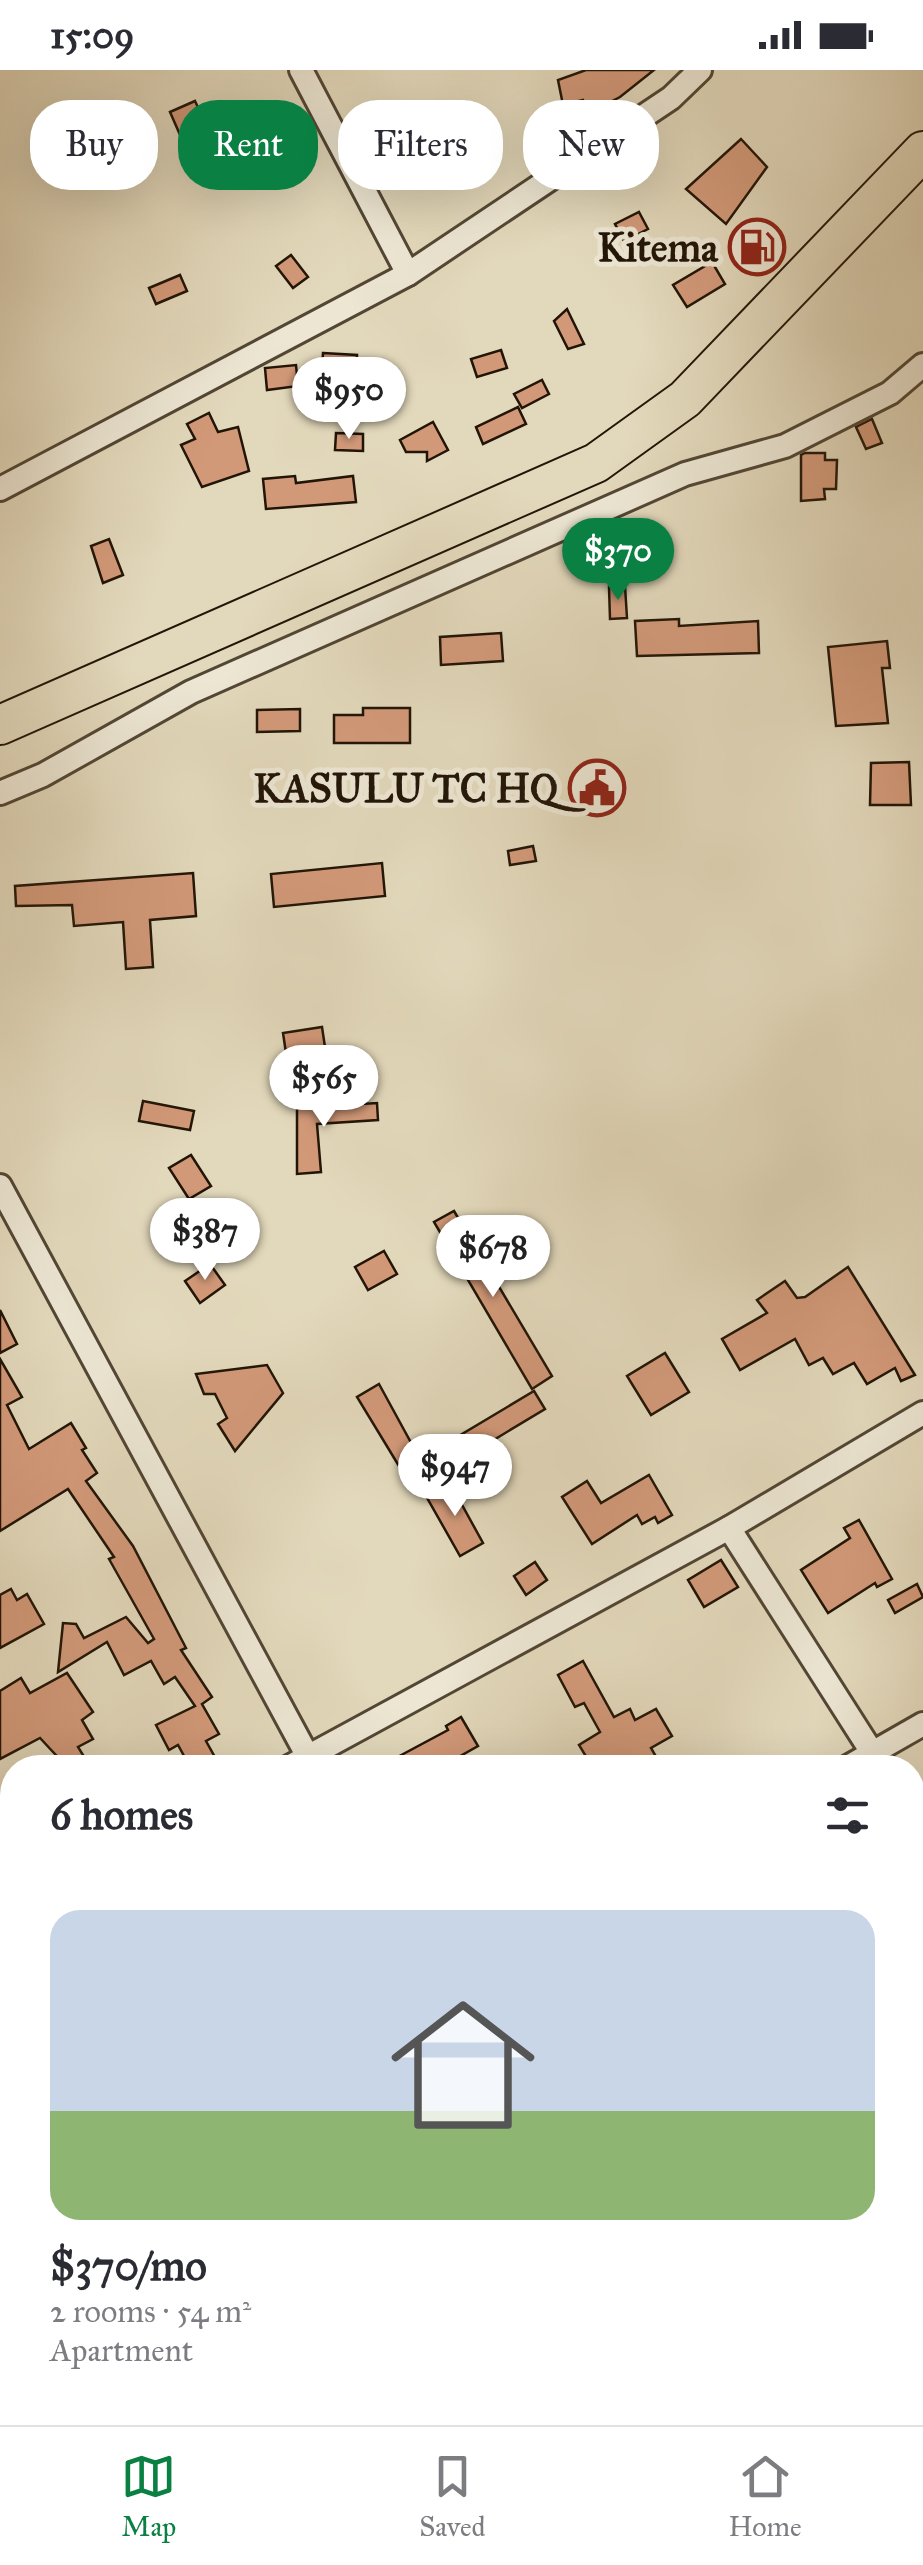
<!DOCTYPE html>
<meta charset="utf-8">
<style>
:root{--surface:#fff;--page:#f7f7f7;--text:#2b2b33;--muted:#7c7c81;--line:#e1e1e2;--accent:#0b8043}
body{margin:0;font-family:"IM FELL Great Primer",serif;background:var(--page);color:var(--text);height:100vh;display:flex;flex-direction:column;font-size:38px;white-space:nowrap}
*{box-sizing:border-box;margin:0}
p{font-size:32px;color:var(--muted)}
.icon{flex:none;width:55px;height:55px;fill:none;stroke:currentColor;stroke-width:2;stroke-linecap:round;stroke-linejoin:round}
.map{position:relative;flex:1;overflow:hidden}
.drawer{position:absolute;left:0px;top:1685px;width:925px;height:670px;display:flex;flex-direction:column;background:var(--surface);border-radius:40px 40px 0 0;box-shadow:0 10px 40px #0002}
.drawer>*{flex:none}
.hud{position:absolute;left:30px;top:30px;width:865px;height:90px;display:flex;gap:20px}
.price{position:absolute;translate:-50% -85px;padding:0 22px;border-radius:35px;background:#fff;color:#222;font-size:32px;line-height:65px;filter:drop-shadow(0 2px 5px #0008)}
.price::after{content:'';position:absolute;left:50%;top:60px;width:30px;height:22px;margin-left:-15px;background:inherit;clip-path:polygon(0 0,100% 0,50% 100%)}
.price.current{background:var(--accent);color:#fff}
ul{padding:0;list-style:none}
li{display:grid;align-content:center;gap:20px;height:530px;padding:0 50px}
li+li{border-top:2px solid var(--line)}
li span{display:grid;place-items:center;height:310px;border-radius:30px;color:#555}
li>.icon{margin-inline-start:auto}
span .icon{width:180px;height:180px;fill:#fffc;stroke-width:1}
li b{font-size:42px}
h2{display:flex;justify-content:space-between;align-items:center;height:120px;padding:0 50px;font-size:42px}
.chip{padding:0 35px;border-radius:40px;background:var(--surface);box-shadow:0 10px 40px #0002;font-size:35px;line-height:90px}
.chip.current{background:var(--accent);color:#fff}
.status{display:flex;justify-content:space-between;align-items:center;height:70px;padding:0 50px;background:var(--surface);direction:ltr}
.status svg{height:28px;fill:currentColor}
.tab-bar{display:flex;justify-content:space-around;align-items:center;height:140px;border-top:2px solid var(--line);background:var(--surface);font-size:28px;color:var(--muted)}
.tab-bar a{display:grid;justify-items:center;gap:5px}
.tab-bar .current{color:var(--accent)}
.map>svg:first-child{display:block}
.building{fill:#d29979;stroke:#221507;stroke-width:2.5}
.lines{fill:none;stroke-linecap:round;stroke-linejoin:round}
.minor-casing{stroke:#524634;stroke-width:28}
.trunk-casing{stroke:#221507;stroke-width:42}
.minor{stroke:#ece6d3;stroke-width:22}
.trunk{stroke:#e2d8bb;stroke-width:38}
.labels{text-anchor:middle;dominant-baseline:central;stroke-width:10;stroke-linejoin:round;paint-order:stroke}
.poi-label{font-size:40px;font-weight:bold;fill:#221507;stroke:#ece6d3;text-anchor:end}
</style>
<div class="status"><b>15:09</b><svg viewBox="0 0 49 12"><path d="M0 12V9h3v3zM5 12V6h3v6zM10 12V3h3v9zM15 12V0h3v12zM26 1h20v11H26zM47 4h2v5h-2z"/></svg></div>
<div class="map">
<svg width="923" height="2355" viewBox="0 0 923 2355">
<rect width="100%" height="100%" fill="#e2d8bb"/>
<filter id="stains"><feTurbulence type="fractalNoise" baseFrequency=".002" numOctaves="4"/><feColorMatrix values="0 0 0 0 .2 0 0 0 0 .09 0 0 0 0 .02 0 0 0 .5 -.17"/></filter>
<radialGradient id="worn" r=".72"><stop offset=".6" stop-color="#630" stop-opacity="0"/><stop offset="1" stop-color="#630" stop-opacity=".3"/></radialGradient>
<g class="building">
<polygon points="586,0 654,0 620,27 589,43 583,30 563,35 558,10"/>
<polygon points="195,31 210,63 184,74 170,42"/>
<polygon points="741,69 767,97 726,154 686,119"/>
<polygon points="639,142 648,159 624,171 615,154"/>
<polygon points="291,185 308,207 293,218 276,196"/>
<polygon points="712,192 725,214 687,237 673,215"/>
<polygon points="180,205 187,221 156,234 149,218"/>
<polygon points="567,239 584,274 568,279 554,251"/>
<polygon points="501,280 507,298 477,307 471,289"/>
<polygon points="323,283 357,285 356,301 322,299"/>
<polygon points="296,295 298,316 267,320 265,298"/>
<polygon points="542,310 549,324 522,338 514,324"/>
<polygon points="518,337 526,354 483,374 476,357"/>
<polygon points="209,343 218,362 238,357 249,401 202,417 181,375 195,369 187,354"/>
<polygon points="872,349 882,373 866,379 856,357"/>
<polygon points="433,352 448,380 427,391 427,382 406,382 400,370"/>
<polygon points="336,363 363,364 363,381 335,380"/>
<polygon points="805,383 825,383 825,390 837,390 836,419 824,419 825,429 801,431 801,385"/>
<polygon points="295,406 296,413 353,406 356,432 266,439 263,409"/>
<polygon points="109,469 123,505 103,513 91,476"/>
<polygon points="625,516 627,548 610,549 609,517"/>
<polygon points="679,549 679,556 758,551 759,583 637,586 635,551"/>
<polygon points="501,563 503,591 441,595 440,567"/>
<polygon points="887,571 890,598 882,598 888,653 836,656 828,577"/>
<polygon points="363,638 410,638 410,673 334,673 334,645 363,645"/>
<polygon points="300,639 300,661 257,662 257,640"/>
<polygon points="909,692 911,735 870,735 871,693"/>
<polygon points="533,776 536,791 510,795 508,781"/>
<polygon points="382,793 385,826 274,837 271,804"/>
<polygon points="193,803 196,846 150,850 153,897 126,899 123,852 74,856 72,835 16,836 15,816"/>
<polygon points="322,957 325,977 286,983 283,963"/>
<polygon points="143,1031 194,1041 190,1060 139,1051"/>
<polygon points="377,1033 378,1050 317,1054 321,1102 297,1104 297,1038"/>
<polygon points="191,1085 211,1116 189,1129 169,1098"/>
<polygon points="454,1141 552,1306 532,1319 434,1152"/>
<polygon points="384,1181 397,1204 368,1220 355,1197"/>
<polygon points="210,1194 225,1215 200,1233 185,1211"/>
<polygon points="848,1197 915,1305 901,1311 895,1298 867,1314 854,1293 833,1304 823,1288 809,1295 795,1269 740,1300 722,1269 767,1243 757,1230 785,1211 797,1228 805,1227"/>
<polygon points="0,1240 17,1274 0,1283"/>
<polygon points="665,1283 689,1322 651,1345 627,1306"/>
<polygon points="0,1289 22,1327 7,1335 29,1379 71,1353 86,1378 82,1380 97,1403 86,1411 133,1476 186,1578 181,1580 212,1627 202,1634 219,1664 206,1671 221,1698 198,1698 195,1692 189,1695 178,1675 169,1680 156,1655 195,1636 175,1607 164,1614 151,1591 124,1605 107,1572 58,1602 63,1553 76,1554 84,1568 126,1547 148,1573 154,1569 109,1489 114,1487 68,1419 0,1461"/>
<polygon points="267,1295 283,1323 235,1381 218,1354 227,1348 215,1324 204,1324 196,1304"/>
<polygon points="379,1314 421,1391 402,1401 357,1327"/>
<polygon points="534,1321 545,1339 434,1406 422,1388"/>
<polygon points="649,1405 672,1445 658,1453 655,1447 642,1454 637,1445 592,1474 562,1427 587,1411 601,1433"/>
<polygon points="450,1413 483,1473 460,1486 426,1426"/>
<polygon points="859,1450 892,1509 877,1517 875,1513 828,1543 801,1500 850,1468 844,1458"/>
<polygon points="721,1490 738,1517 704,1537 688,1510"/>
<polygon points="535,1492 547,1510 526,1525 514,1506"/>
<polygon points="917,1514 923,1527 895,1543 888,1530"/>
<polygon points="11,1519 17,1530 27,1524 44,1554 0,1578 0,1525"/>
<polygon points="583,1591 614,1647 630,1639 635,1650 656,1639 672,1666 651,1678 658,1690 646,1698 593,1698 579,1675 600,1662 584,1633 575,1637 558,1605"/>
<polygon points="67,1603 93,1642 82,1650 93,1669 78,1677 91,1698 68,1698 40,1668 0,1689 0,1621 21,1608 30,1623"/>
<polygon points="461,1647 478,1676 439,1698 377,1698 448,1660 446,1656"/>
</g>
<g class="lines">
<g class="minor-casing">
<g id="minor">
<polyline points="301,0 408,204"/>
<polyline points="0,419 408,204 671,28 700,0"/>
<polyline points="0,723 43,705 191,622 685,404 785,376 890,323 923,295"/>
<polyline points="0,1116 314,1698"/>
<polyline points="729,1458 882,1698"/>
<polyline points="287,1698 729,1458 923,1343"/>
<polyline points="846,1698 923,1654"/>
<polyline points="0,1748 12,1766"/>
<polyline points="912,1752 923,1771"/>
<polyline points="912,1999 923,1993"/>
<polyline points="0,2276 12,2296"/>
<polyline points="42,2342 49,2355"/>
<polyline points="679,2342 686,2355"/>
<polyline points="331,2355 351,2342"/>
</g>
</g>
<g class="trunk-casing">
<polyline id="trunk" points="0,655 596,393 685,329 923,81"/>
</g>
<use href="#minor" class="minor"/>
<use href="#trunk" class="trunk"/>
</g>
<defs>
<g id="fuel-ring" transform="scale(2.875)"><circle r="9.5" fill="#ece6d3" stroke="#8f2418" stroke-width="1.5"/><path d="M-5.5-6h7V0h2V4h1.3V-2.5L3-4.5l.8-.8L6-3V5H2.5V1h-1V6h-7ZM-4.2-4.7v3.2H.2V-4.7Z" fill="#8f2418"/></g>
<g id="civic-ring" transform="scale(2.875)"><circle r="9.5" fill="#ece6d3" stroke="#8f2418" stroke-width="1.5"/><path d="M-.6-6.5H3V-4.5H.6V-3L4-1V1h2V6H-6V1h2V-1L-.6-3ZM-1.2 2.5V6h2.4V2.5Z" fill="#8f2418"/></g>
</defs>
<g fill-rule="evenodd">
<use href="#fuel-ring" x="757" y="177"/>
<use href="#civic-ring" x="597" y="718"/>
</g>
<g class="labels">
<g class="poi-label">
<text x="718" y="177">Kitema</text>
<text x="558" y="718">KASULU TC HQ</text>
</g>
</g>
<rect width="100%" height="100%" filter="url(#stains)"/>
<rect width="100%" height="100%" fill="url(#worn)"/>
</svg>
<b class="price" style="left:349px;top:372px">$950</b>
<b class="price current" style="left:618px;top:533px">$370</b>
<b class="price" style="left:324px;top:1060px">$565</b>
<b class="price" style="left:205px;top:1213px">$387</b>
<b class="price" style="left:493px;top:1230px">$678</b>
<b class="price" style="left:455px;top:1449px">$947</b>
<div class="hud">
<a class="chip">Buy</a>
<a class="chip current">Rent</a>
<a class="chip">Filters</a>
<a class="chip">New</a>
</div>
<section class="drawer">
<h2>6 homes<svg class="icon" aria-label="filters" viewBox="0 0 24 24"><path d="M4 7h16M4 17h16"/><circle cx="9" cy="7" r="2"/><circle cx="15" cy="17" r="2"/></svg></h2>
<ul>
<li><span style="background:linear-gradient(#c9d6e8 65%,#8fb573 0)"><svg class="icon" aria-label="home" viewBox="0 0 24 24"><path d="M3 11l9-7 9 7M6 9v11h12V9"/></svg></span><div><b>$370/mo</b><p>2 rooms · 54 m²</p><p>Apartment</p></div></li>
</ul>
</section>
</div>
<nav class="tab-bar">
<a class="current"><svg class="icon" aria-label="map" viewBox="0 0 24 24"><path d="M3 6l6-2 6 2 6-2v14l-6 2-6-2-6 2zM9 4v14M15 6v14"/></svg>Map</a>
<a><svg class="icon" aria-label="saved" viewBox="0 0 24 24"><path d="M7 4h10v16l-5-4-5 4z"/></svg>Saved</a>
<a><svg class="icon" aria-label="home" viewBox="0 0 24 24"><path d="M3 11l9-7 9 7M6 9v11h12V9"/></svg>Home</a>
</nav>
